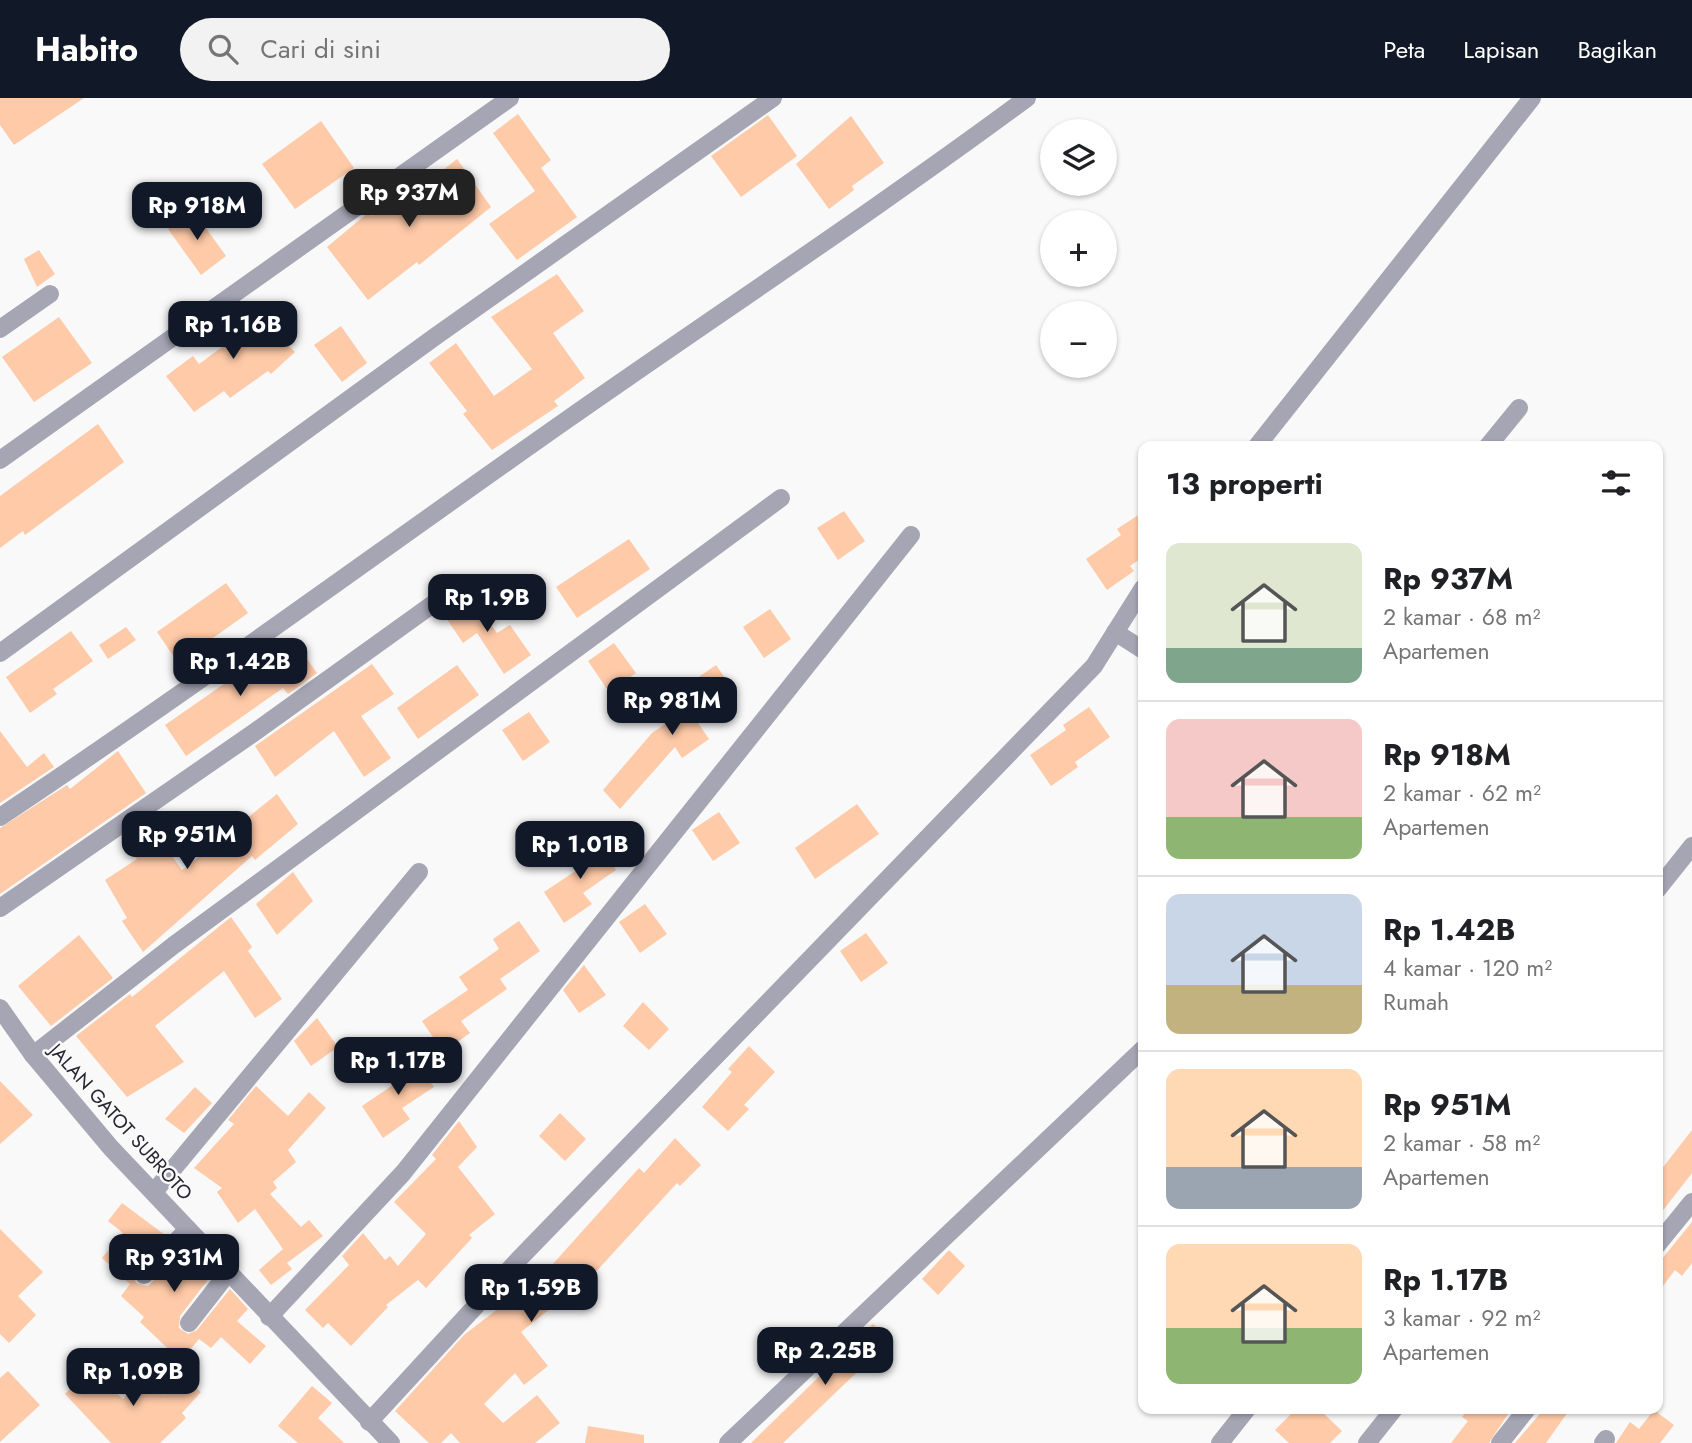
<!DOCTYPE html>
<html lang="id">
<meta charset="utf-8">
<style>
:root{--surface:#fff;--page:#f2f2f2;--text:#202124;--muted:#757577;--line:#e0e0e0;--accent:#111827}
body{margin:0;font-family:Jost,sans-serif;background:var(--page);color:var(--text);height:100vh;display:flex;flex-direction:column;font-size:26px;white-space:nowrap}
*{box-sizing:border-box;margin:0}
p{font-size:23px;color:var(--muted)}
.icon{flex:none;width:38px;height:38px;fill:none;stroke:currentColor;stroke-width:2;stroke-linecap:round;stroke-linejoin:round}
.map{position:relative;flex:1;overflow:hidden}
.panel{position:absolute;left:1138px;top:343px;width:525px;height:973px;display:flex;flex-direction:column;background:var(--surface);border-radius:14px;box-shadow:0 2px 5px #0004}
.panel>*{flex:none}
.fabs{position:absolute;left:1040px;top:21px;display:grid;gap:14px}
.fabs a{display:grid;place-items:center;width:77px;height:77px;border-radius:50%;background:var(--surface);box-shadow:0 2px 5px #0004;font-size:35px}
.price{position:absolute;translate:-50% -60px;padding:0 16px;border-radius:14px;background:var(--accent);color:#fff;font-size:23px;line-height:46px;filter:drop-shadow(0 2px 4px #0008)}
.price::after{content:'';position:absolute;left:50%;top:42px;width:21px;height:16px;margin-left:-10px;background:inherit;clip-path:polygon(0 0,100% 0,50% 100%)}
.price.selected{background:#222;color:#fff}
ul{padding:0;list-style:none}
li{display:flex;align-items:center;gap:21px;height:175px;padding:0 28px}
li+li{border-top:2px solid var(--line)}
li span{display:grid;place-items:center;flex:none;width:196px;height:140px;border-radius:14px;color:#555}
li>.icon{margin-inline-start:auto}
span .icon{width:84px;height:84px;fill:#fffc;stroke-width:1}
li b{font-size:30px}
h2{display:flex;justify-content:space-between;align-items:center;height:84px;padding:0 28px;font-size:30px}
header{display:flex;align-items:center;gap:42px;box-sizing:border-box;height:98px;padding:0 35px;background:var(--accent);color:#fff}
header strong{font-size:33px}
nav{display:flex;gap:38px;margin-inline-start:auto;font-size:24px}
.search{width:490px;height:63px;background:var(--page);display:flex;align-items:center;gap:18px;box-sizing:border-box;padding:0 24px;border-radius:38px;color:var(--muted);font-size:26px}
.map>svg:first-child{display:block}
.building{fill:#fecaa8}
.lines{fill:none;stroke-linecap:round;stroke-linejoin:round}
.minor{stroke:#a5a5b4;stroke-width:18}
.labels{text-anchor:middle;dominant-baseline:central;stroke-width:5;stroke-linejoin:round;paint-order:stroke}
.street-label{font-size:19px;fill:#262632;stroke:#f9f9f9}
</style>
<header>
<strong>Habito</strong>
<div class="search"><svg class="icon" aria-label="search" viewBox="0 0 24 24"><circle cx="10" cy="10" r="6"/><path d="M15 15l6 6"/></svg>Cari di sini</div>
<nav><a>Peta</a><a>Lapisan</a><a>Bagikan</a></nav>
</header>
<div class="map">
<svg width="1692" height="1345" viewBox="0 0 1692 1345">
<rect width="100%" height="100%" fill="#f9f9f9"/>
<g class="building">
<polygon points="0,0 84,0 14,47 0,27"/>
<polygon points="518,16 551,62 541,70 577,119 517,162 489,126 535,93 493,35"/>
<polygon points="768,17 797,58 741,99 711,58"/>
<polygon points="851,18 884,65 852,88 854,92 829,111 796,66"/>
<polygon points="321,23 354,70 295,111 262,66"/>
<polygon points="457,61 491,109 419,167 417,164 368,202 327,149 369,114 372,118 418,79 425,86"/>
<polygon points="193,112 226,158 201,177 168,131"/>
<polygon points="39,152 55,176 37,189 24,161"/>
<polygon points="557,176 584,213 553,235 585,280 554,303 558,308 492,352 463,316 467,313 429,265 456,245 494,298 532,271 491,219"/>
<polygon points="252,203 281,244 284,243 295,254 271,276 268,273 230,300 224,293 194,314 166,278 193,258 199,266 237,238 225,223"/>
<polygon points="59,219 92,265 34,304 2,259"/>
<polygon points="341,228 367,265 342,284 314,247"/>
<polygon points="98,326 124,364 25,437 23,433 0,450 0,398"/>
<polygon points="844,413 865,443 838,462 817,430"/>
<polygon points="1143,414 1143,459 1130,468 1134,473 1107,492 1086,461 1121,437 1117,431"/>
<polygon points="629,441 650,471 577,520 556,489"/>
<polygon points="226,485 248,515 178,565 157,534"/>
<polygon points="469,496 497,535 510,527 531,557 504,576 477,535 463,545 442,514"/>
<polygon points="770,511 791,541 764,560 743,529"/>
<polygon points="126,529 136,542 108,561 99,547"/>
<polygon points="71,533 93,563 53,591 57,596 30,615 6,579"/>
<polygon points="295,544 317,575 288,596 283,590 186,658 165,627 260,561 263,566"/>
<polygon points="614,545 636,575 609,594 588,563"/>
<polygon points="372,566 394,596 361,618 391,660 364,679 334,633 275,679 255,648"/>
<polygon points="457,567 479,597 418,641 397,610"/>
<polygon points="716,567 737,597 698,625 709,641 682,660 675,649 620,711 603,692 652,635 701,602 690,585"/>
<polygon points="1089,609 1110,639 1075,664 1078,669 1051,688 1030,657 1066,632 1063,627"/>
<polygon points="529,614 550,644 523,663 502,632"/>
<polygon points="0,633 27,669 44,655 54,669 0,705"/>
<polygon points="118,653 146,695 0,796 0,730 67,687 70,691"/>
<polygon points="277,696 298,726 255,762 252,758 143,854 122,823 127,820 105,782 137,761 121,740 147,722 182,772 205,754 203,751 218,739 220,742"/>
<polygon points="857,706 879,736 815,781 795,750"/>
<polygon points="719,714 740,745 713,763 692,732"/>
<polygon points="595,742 616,772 583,795 592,806 564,825 544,794 577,772 568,759"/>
<polygon points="293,774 313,803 277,837 256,806"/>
<polygon points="645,806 667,836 640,855 619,824"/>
<polygon points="231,819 252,849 248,853 282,901 255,920 224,873 155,928 184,964 127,999 76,938 130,896 132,899"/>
<polygon points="519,823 540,853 500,881 507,891 461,923 470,935 443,954 422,923 468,892 459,879 499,851 493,841"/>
<polygon points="866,835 888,865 861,884 840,853"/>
<polygon points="79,837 113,880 51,928 18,888"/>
<polygon points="584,867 606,897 579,915 563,892"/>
<polygon points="643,904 669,931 649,952 623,928"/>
<polygon points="317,920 338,949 311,968 294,943"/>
<polygon points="749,948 775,974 744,1007 749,1011 728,1033 702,1009 732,974 728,971"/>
<polygon points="412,959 434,989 402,1010 410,1021 383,1040 362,1008 393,987 386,976"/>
<polygon points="0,983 33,1017 0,1046"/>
<polygon points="256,988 288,1018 309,994 326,1010 288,1052 296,1064 273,1084 277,1090 270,1096 301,1129 309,1122 323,1138 287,1165 292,1171 271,1187 259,1172 283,1151 255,1111 238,1125 217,1094 222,1090 194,1070 234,1026 228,1022"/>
<polygon points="195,989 212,1005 184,1035 165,1021"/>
<polygon points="560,1015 586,1041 565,1063 539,1038"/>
<polygon points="459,1023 477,1049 458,1069 495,1116 469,1137 472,1140 426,1190 418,1182 386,1207 388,1209 351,1248 328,1225 323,1230 305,1212 349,1167 342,1158 363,1135 385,1162 390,1158 398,1168 426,1136 394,1104 436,1061 432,1057"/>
<polygon points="1692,1032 1692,1075 1657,1120 1657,1077"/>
<polygon points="675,1040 701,1067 680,1088 677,1085 562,1211 556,1206 521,1234 548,1268 524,1287 515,1275 484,1306 503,1325 537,1297 560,1325 535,1345 460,1345 451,1335 441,1345 429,1345 395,1313 464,1237 508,1203 506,1200 529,1181 534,1187 639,1070 644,1075"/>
<polygon points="122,1105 165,1137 135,1170 133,1175 136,1185 148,1188 172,1164 185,1178 195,1166 210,1179 180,1218 179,1230 188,1236 197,1232 230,1191 248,1211 237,1223 266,1248 250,1266 221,1239 211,1250 199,1241 181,1263 140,1224 144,1219 121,1198 130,1186 102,1160 123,1135 108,1123"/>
<polygon points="1692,1124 1692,1165 1682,1178 1675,1172 1657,1196 1657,1167"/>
<polygon points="0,1131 43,1174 18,1198 36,1217 9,1245 0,1236"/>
<polygon points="949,1152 965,1168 938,1197 922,1181"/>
<polygon points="873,1226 890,1243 877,1255 783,1345 751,1345"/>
<polygon points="90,1270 123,1301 146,1278 164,1297 180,1276 201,1294 182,1315 186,1320 160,1345 111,1345 65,1296"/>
<polygon points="8,1273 40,1307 0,1344 0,1280"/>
<polygon points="312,1288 332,1305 318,1320 344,1345 298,1345 278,1328"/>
<polygon points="1296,1311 1319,1311 1342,1333 1330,1345 1289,1345 1275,1332"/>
<polygon points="1469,1311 1501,1311 1508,1316 1489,1345 1451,1345 1468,1323 1462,1319"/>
<polygon points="1544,1311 1570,1311 1546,1345 1515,1345"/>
<polygon points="1654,1312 1674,1327 1660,1345 1616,1345 1630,1324 1639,1331"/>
<polygon points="588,1328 644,1337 644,1345 585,1345"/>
</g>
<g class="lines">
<g class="minor">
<polyline points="0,231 50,196"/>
<polyline points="1257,348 1532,0"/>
<polyline points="1488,348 1519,310"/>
<polyline points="0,362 510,0"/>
<polyline points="1115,534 1143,552"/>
<polyline points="0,555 436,238 773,0"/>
<path d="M 0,719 C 192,591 378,454 568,321 C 721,214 877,111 1027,0"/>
<polyline points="1657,792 1692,748"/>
<polyline points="0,810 252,636 458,488"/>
<polyline points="0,910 33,957 111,1050 391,1345"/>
<polyline points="33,957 174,847 781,400"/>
<polyline points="154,1094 419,774"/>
<polyline points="1657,1147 1692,1104"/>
<polyline points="144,1177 188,1131"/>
<polyline points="269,1219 403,1075 911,437"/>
<polyline points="189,1225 228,1175"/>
<polyline points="369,1324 518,1162 1094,568 1143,490"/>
<polyline points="728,1345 1143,951"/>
<polyline points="1220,1345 1247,1311"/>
<polyline points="1367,1345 1394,1311"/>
<polyline points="1500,1345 1527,1311"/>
<polyline points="1603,1345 1606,1341"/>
</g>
</g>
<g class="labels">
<g class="street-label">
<text transform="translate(121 1024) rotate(48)">JALAN GATOT SUBROTO</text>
</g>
</g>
</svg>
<div class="fabs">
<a><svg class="icon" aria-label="layers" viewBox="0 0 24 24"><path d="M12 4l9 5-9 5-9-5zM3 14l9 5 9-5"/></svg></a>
<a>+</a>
<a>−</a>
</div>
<b class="price selected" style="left:409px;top:131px">Rp 937M</b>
<b class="price" style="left:197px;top:144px">Rp 918M</b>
<b class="price" style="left:233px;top:263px">Rp 1.16B</b>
<b class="price" style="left:487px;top:536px">Rp 1.9B</b>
<b class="price" style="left:240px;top:600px">Rp 1.42B</b>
<b class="price" style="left:672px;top:639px">Rp 981M</b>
<b class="price" style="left:187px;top:773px">Rp 951M</b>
<b class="price" style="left:580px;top:783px">Rp 1.01B</b>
<b class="price" style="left:398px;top:999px">Rp 1.17B</b>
<b class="price" style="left:174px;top:1196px">Rp 931M</b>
<b class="price" style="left:531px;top:1226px">Rp 1.59B</b>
<b class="price" style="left:825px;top:1289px">Rp 2.25B</b>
<b class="price" style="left:133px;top:1310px">Rp 1.09B</b>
<section class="panel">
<h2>13 properti<svg class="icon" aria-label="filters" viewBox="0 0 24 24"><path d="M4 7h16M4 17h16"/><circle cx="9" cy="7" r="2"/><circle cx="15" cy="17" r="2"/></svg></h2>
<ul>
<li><span style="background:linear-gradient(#dfe7d0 75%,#7fa58c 0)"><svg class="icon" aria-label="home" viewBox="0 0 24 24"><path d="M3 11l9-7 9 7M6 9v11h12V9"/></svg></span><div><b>Rp 937M</b><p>2 kamar · 68 m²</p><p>Apartemen</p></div></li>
<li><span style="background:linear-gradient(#f6c9c9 70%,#8fb573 0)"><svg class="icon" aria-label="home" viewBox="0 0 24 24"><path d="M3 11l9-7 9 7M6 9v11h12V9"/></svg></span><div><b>Rp 918M</b><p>2 kamar · 62 m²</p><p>Apartemen</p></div></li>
<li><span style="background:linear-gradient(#c9d6e8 65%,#c2b280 0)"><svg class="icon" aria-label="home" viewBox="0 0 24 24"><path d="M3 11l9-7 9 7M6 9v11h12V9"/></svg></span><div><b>Rp 1.42B</b><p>4 kamar · 120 m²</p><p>Rumah</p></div></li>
<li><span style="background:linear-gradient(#ffd9b3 70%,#9aa5b1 0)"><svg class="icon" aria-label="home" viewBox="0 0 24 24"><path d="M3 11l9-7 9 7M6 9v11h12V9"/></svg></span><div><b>Rp 951M</b><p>2 kamar · 58 m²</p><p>Apartemen</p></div></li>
<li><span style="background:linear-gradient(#ffd9b3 60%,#8fb573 0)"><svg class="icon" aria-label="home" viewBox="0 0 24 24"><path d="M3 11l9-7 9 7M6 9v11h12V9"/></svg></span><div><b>Rp 1.17B</b><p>3 kamar · 92 m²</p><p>Apartemen</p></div></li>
</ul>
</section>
</div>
